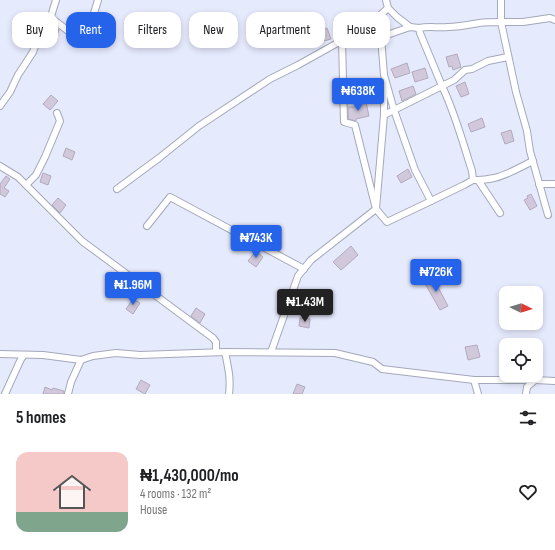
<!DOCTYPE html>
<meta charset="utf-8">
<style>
:root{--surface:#fff;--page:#f2f2f2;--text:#202124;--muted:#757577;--line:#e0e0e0;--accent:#2563eb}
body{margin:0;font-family:"Sofia Sans Condensed",sans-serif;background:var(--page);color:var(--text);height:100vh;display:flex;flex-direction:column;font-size:15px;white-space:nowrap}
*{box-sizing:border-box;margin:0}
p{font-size:13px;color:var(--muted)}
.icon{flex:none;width:22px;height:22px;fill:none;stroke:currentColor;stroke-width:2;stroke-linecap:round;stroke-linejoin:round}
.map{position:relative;height:394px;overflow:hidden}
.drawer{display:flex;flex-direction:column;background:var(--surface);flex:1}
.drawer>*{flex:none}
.guide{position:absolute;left:12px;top:12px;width:531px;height:36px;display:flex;gap:8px}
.needle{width:26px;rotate:95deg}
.controls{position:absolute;left:499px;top:286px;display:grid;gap:8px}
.controls a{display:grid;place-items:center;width:44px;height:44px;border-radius:8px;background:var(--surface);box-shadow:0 2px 6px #0003;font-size:20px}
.price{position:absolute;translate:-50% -34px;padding:0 9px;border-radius:4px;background:var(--accent);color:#fff;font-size:13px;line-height:26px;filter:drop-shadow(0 1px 2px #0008)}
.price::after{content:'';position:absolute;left:50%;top:24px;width:12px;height:9px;margin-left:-6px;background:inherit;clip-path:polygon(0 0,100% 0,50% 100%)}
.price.current{background:#222;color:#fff}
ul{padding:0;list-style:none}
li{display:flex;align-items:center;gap:12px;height:100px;padding:0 16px}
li+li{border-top:1px solid var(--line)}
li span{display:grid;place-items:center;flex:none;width:112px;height:80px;border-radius:12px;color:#555}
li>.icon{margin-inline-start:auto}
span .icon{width:48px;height:48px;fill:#fffc;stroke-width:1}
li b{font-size:17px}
h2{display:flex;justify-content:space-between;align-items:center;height:48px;padding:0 16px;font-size:17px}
.pill{padding:0 14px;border-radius:12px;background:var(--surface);box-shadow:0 2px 6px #0003;font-size:14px;line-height:36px}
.pill.current{background:var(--accent);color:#fff}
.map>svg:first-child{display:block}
.building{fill:#d1c9db;stroke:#b2aabb}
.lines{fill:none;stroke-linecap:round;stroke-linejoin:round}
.minor-casing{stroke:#a4a8ba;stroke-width:8}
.minor{stroke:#fff;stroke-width:6}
</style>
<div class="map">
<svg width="555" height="394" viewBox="0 0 555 394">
<rect width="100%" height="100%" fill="#e6eafd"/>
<g class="building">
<polygon points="52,27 59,30 56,38 46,35"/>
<polygon points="327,28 331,39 324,41 321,31"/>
<polygon points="457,54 461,67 453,70 452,66 449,67 446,57"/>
<polygon points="407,63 410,73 395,78 391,69"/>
<polygon points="425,68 428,78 415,82 412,72"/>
<polygon points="465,82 469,94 461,97 456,86"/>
<polygon points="413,86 416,94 402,101 399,91"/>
<polygon points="51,95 58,101 50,110 43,104"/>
<polygon points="366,102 369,116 356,119 356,121 348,119 348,107 357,107 356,104"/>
<polygon points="482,118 485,127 471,132 468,124"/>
<polygon points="511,130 514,141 505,144 501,133"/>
<polygon points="66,148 75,152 72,160 63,156"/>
<polygon points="408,169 412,177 401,183 397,176"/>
<polygon points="43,173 51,176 48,185 40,182"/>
<polygon points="6,176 10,179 4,188 9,191 5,197 0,194 0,184"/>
<polygon points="531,194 537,206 530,210 524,200 528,198 527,196"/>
<polygon points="58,198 66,205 60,213 52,205"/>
<polygon points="351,246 358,255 348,264 341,270 333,262"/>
<polygon points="256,251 263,257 256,267 248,261"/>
<polygon points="432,276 448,306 440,310 423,280"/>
<polygon points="133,299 140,303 133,314 126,309"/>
<polygon points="196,308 205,314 200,323 191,316"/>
<polygon points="300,318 310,319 309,328 299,326"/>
<polygon points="477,345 480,357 468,360 465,347"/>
<polygon points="141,380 150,385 145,394 136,389"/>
<polygon points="297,384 305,387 302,394 293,394"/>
<polygon points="45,387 52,390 53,388 64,391 64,394 43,394"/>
</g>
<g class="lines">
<g class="minor-casing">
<g id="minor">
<polyline points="501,0 501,22 523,22 550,18 555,20"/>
<polyline points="388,8 397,17 410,27"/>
<path d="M 50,17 L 76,37 C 80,39 83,40 87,36 L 98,0"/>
<polyline points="364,30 388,8 386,0"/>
<polyline points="381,37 384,75 394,110 384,115 376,209 387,222 431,201"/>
<polyline points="0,106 10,92 18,75 33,52 34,49 42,32 49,23 56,0"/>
<polyline points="384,115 384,83"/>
<polyline points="0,166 18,177 82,241 213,338 216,342 216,352"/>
<path d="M 473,180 L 464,185 L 431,201 L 415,170 L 394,110 L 442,86 L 420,33 L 419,28 C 429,26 438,28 448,27 C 458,27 468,25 479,23 C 486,22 493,22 501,22 L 516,92 L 527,131 L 530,151 L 548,215"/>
<path d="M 478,180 L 473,180 L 472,171 C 463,143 455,113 442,86 L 454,80 L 465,70 L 472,69 L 488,61 L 508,57"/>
<polyline points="539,184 555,184"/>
<polyline points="26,185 36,175 45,157 60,121 57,113"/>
<polyline points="117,189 159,158 199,126 270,79 298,65 341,41 345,33 364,30 381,37 410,27 419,28"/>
<path d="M 500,213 L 478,180 C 483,180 489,179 494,178 C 508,175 520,167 533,161"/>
<polyline points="147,226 170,197 304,269"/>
<path d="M 225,352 C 228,367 231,378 229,394"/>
<polyline points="271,352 298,276 311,260 376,209 355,125 344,122 342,39"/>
<polyline points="0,354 43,355 81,360 93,356 116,353 140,355 225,352 335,353 373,362 382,369 474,380 535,380 555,381"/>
<polyline points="474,380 478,394"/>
<polyline points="5,394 21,359 24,355"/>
<polyline points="68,394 71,382 81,360"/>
<polyline points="526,394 527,387 535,380"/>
</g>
</g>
<use href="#minor" class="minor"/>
</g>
</svg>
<div class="controls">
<a><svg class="needle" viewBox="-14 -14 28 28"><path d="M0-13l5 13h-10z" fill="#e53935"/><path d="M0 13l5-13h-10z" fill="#757577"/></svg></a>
<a><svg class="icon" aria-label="locate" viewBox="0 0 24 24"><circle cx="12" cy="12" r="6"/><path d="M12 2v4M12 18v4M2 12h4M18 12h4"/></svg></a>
</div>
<b class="price" style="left:358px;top:112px">₦638K</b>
<b class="price" style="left:256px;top:259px">₦743K</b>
<b class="price" style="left:436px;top:293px">₦726K</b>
<b class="price" style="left:133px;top:306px">₦1.96M</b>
<b class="price current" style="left:305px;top:323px">₦1.43M</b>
<div class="guide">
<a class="pill">Buy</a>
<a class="pill current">Rent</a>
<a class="pill">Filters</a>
<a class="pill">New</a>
<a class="pill">Apartment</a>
<a class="pill">House</a>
</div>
</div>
<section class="drawer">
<h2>5 homes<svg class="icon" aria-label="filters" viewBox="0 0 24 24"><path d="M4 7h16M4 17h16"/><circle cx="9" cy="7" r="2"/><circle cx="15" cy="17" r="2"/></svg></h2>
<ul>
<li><span style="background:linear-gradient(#f6c9c9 75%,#7fa58c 0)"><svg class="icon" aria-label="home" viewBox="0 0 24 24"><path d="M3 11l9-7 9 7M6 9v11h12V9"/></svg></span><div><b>₦1,430,000/mo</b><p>4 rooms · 132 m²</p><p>House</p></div><svg class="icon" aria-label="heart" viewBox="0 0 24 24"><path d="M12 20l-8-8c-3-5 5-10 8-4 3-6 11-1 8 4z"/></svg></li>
</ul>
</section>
